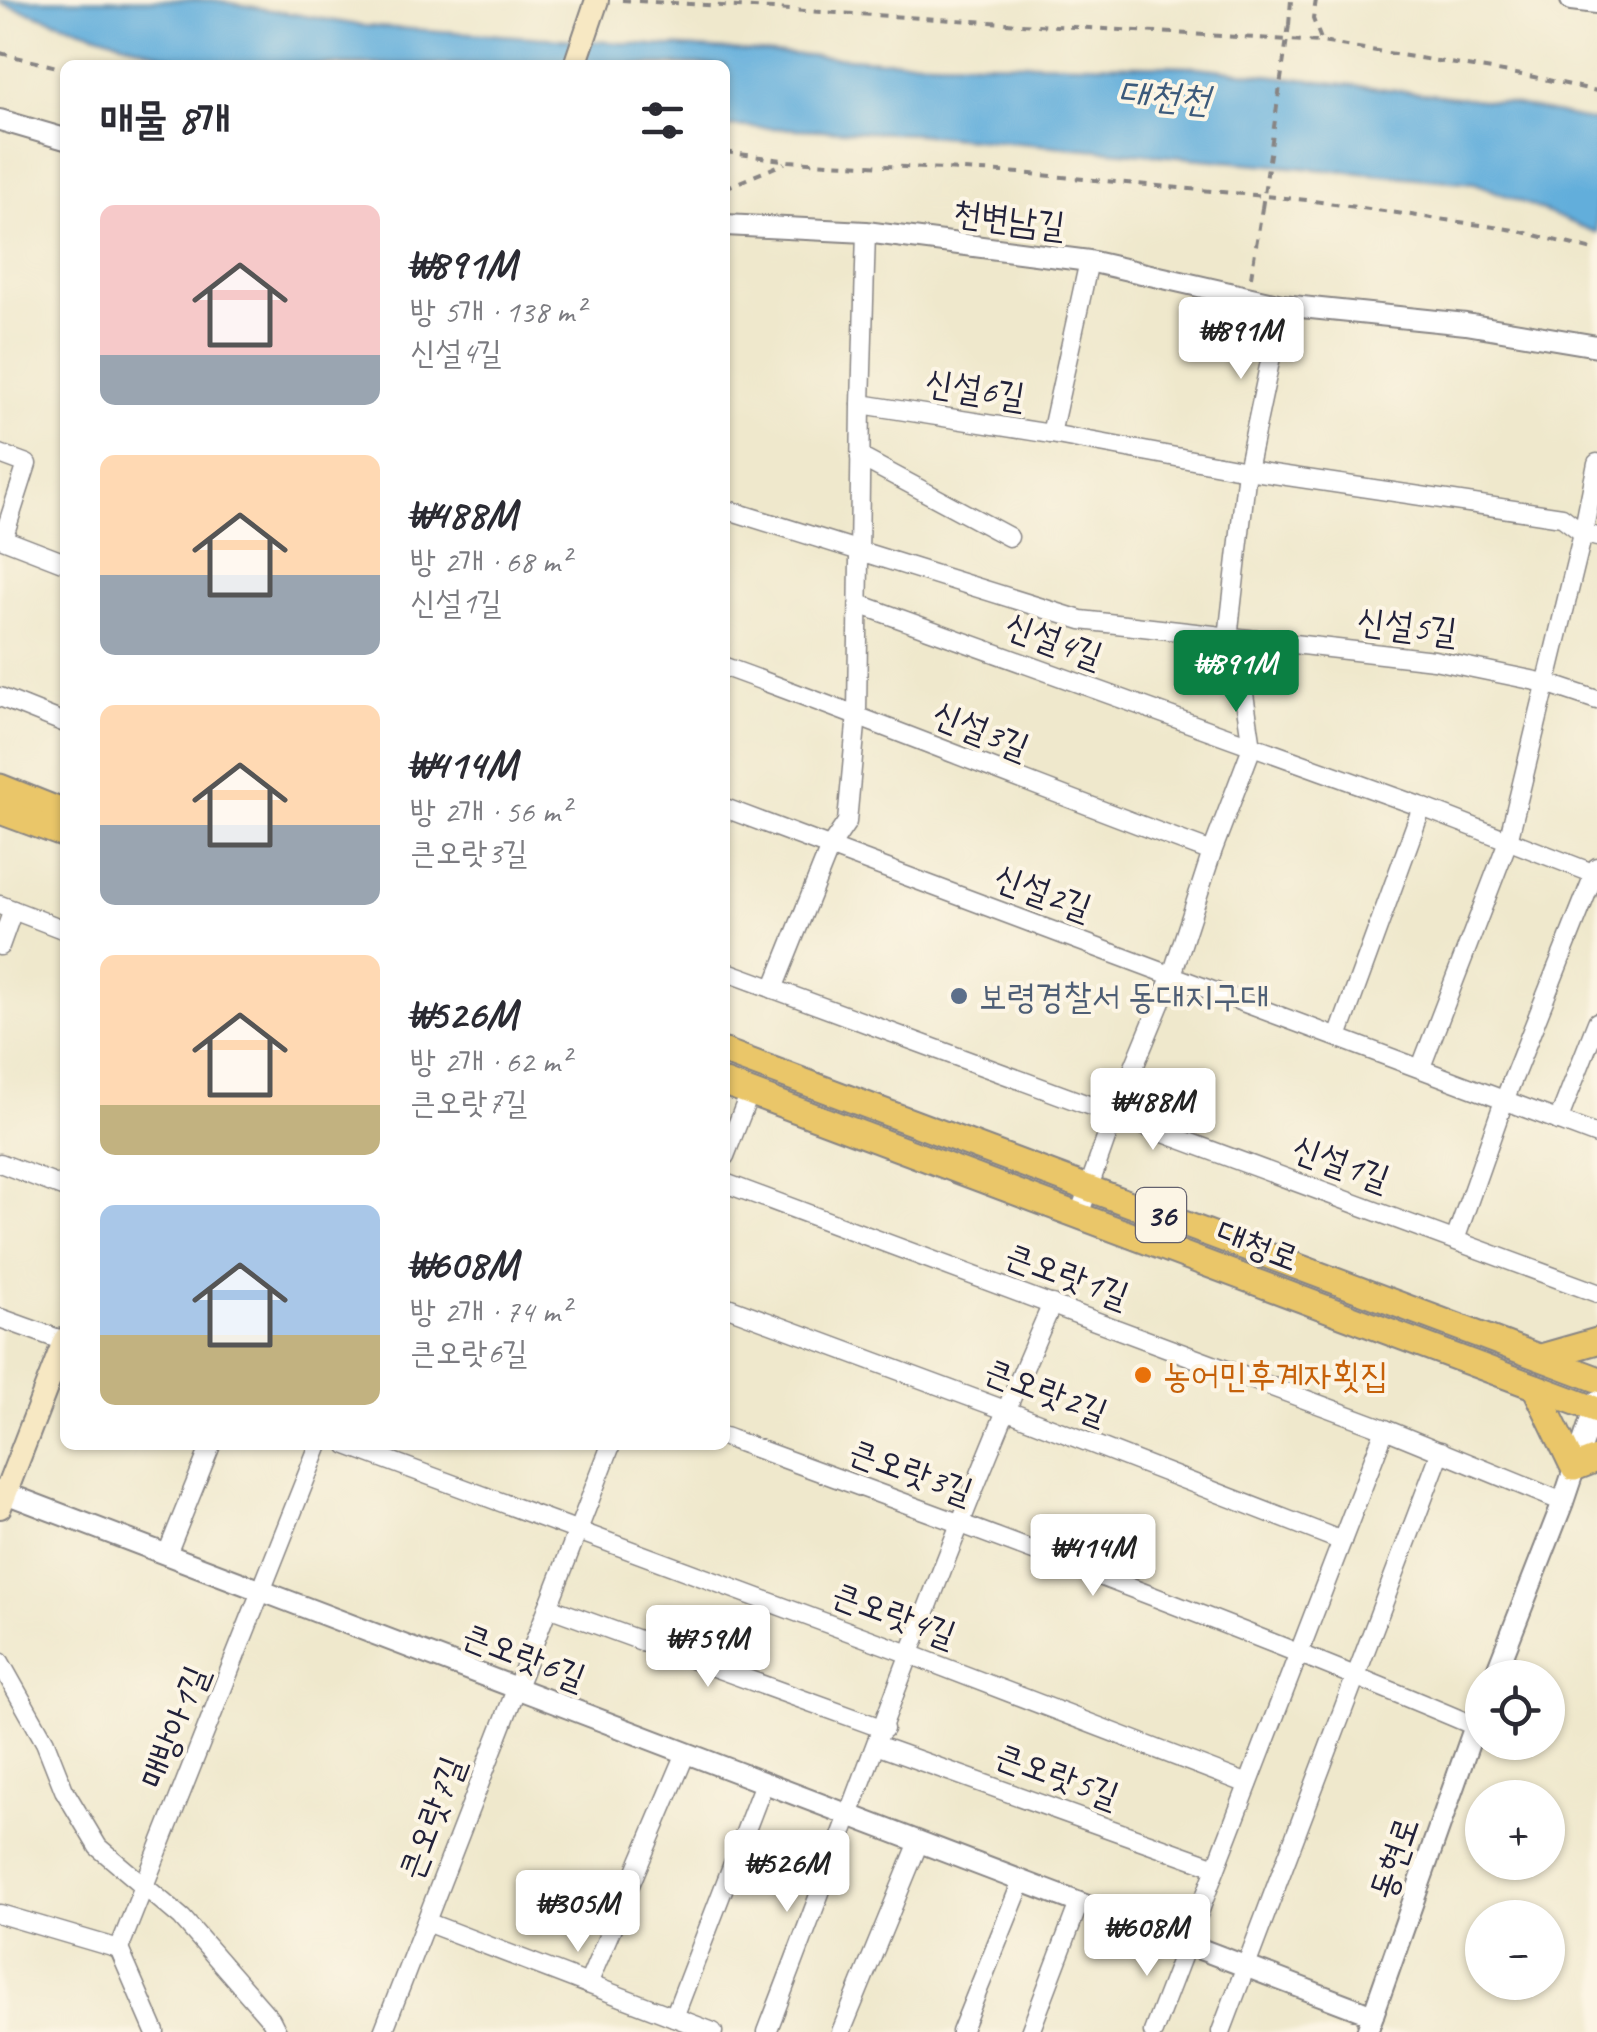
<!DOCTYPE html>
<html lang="ko">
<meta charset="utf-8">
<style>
:root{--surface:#fff;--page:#f2f2f3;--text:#2b2b33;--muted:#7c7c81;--accent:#0b8043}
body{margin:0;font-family:Caveat,"Poor Story",sans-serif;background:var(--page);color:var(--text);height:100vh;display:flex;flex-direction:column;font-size:38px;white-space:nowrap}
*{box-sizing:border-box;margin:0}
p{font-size:32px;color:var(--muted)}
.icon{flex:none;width:55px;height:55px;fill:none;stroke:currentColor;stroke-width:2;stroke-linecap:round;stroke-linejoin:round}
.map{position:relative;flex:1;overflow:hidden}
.details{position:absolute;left:60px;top:60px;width:670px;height:1390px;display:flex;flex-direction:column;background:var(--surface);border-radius:15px;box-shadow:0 2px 8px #0004}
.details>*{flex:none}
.buttons{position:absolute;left:1465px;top:1660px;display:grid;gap:20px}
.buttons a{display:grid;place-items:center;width:100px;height:100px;border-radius:50%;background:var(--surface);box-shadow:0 2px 8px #0004;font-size:50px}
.price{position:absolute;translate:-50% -85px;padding:0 22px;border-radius:10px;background:#fff;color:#222;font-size:32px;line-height:65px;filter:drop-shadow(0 2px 5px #0008)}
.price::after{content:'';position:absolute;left:50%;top:60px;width:30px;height:22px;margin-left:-15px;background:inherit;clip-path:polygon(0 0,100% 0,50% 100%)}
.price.on{background:var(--accent);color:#fff}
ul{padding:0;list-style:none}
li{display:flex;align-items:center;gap:30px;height:250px;padding:0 40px}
li span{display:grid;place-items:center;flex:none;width:280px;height:200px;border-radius:15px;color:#555}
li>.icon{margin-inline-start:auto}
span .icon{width:120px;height:120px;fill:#fffc;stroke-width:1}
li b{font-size:42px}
h2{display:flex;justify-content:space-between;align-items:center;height:120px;padding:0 40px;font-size:42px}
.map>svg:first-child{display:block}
.water{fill:#62aedb;stroke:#42688b;stroke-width:2.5}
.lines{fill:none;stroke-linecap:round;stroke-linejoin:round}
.minor-casing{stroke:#888584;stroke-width:21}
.tertiary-casing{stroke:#888584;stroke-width:24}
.secondary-casing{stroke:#888584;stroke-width:26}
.primary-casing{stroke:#888584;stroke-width:29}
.path{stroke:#888584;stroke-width:4;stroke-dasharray:8 8;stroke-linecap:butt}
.minor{stroke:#fff;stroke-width:18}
.tertiary{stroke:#fff;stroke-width:20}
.secondary{stroke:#f7e8c3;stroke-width:22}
.primary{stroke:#eac669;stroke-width:25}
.path-bridge{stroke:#888584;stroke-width:4;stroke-dasharray:8 8;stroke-linecap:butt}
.service-dot{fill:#5c6f8a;stroke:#fcf5e5;stroke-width:4}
.food-dot{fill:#e8710a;stroke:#fcf5e5;stroke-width:4}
.labels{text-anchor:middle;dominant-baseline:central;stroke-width:8;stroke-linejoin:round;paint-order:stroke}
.shield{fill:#fcf5e5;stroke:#63616e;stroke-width:2.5}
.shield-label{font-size:32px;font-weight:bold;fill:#22223b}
.street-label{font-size:35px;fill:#22223b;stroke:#fcf5e5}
.service-label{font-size:35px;fill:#4e5e75;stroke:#fcf5e5;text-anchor:start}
.food-label{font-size:35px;fill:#c56008;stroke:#fcf5e5;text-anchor:start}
.water-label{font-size:38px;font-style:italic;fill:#3c5a7b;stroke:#fcf5e5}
</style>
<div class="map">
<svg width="1597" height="2032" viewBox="0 0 1597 2032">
<rect width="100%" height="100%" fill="#fcf5e5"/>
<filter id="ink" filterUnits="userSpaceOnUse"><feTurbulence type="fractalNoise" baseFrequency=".01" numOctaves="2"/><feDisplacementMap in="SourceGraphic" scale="20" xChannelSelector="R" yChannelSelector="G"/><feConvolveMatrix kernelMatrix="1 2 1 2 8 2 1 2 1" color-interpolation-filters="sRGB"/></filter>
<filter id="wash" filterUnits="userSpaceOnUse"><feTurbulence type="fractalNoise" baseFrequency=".0048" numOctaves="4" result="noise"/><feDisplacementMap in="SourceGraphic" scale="40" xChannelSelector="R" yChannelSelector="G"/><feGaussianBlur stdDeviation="2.25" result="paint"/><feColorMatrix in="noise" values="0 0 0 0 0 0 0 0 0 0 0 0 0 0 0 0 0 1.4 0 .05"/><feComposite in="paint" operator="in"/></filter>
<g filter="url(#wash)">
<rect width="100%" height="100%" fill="#efe8cc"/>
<polygon class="water" points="0,0 213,0 364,26 877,60 1188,66 1507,103 1597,122 1597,233 1475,183 917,134 725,126 725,65 195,65 0,3"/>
</g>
<g filter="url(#ink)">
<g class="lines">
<g class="minor-casing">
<g id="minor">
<polyline points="866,232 861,404 1051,434 1247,470 1562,517 1583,533 1597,537"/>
<polyline points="1051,434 1089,261"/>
<polyline points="0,454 27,464 3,539 65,563"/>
<polyline points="860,457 1009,537"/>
<polyline points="725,509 1081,620 1434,660 1546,683 1597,700"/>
<polyline points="859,604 1422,807 1595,874"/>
<path d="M 725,667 C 888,726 1049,792 1212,852"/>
<polyline points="0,697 65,723"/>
<polyline points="725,808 1597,1135"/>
<polyline points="0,905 65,930"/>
<polyline points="0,946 13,910"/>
<polyline points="725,971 1597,1293"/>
<polyline points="773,989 830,847 847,822 857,714 861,404"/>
<polyline points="1338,1037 1422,807"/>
<polyline points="1421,1067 1508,841 1583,533 1597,463"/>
<polyline points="1558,1121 1597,1022"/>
<polyline points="725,1156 750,1092"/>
<polyline points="0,1163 65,1188"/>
<polyline points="725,1183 1385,1429 1563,1502"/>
<polyline points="1079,1215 1115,1113 1172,975 1212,852 1252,747 1244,694 1228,638 1247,470 1282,305"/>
<polyline points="1455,1240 1504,1101 1597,867"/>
<polyline points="725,1306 1005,1410 1342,1541"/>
<polyline points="0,1318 64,1341"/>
<path d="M 725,1437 C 976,1529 1228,1621 1475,1726"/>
<polyline points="347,1445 912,1655 1248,1784"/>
<polyline points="167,1554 211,1445"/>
<polyline points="548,1607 884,1729"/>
<polyline points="0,1662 45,1742 64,1790 98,1847 182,1918 271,2020 277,2032"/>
<polyline points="876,1745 1216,1867"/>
<polyline points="0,1914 119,1949 319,1445"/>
<polyline points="426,1922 713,2032"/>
<polyline points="119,1949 155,2032"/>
<polyline points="588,1984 686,1753"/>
<polyline points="674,2017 764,1783"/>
<polyline points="383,2032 611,1445"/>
<path d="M 767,2032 C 861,1789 946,1542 1052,1304"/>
<polyline points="841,2032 919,1842"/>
<polyline points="961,2032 1022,1881"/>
<polyline points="1030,2032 1079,1903"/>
<polyline points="1153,2032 1385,1429"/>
<polyline points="1221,2032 1441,1451"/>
</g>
</g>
<g class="tertiary-casing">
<g id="tertiary">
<polyline points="1571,0 1597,3"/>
<polyline points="0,120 65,139"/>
<polyline points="725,225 866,232 1089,261 1282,305 1466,324 1597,346"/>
<polyline points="0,1491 1373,2015"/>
<polyline points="1494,1678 1563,1502 1597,1401"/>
<polyline points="1367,2032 1482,1706"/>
</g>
</g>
<g class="secondary-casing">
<g id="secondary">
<polyline points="575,65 597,0"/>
<polyline points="0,1507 65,1339"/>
</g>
</g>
<g class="primary-casing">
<g id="primary">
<polyline points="0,787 65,813"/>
<polyline points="0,811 65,835"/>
<polyline points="725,1052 1597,1379"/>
<polyline points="725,1083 1597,1410"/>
<polyline points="1541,1357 1597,1341"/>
<polyline points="1535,1387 1574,1468 1597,1459"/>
</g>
</g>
<g class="path">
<polyline points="622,0 1322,42 1534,77 1597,91"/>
<polyline points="1316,0 1313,19 1322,42"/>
<polyline points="1289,25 1291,0"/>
<polyline points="0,53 65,69"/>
<polyline points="725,152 789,161 1021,173 1307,200 1515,230 1597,251"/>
<polyline points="725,188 785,163"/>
<polyline points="1251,277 1262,208"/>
</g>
<use href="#minor" class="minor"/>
<use href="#tertiary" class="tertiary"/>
<use href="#secondary" class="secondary"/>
<use href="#primary" class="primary"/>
<polyline class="path-bridge" points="1262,208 1289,25"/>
</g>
</g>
<circle class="service-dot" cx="959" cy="996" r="10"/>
<circle class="food-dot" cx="1143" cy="1375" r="10"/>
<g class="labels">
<rect class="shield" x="1136" y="1188" width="50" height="54" rx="8"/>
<g class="shield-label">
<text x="1161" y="1215">36</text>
</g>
<g class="street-label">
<text transform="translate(1009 219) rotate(7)">천변남길</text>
<text transform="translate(975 389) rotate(9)">신설6길</text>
<text transform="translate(1407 626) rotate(7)">신설5길</text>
<text transform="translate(1054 640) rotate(20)">신설4길</text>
<text transform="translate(981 730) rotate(22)">신설3길</text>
<text transform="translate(1043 892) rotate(20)">신설2길</text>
<text transform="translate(1341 1163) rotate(20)">신설1길</text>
<text transform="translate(1258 1245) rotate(21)">대청로</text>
<text transform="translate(1067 1275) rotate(20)">큰오랏1길</text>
<text transform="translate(1046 1391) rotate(21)">큰오랏2길</text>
<text transform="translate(911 1471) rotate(20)">큰오랏3길</text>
<text transform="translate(894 1614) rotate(20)">큰오랏4길</text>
<text transform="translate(524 1656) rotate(21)">큰오랏6길</text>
<text transform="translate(174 1727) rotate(-68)">매방아1길</text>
<text transform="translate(1057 1775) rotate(20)">큰오랏5길</text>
<text transform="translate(431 1818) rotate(-69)">큰오랏7길</text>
<text transform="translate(1394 1858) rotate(-71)">동현로</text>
</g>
<g class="service-label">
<text x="979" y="996">보령경찰서 동대지구대</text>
</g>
<g class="food-label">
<text x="1163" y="1375">농어민후계자횟집</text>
</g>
<g class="water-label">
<text transform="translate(1164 96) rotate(5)">대천천</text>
</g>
</g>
</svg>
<div class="buttons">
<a><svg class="icon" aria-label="locate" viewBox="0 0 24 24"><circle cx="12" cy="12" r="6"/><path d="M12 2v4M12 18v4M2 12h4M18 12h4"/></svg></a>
<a>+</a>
<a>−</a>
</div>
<b class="price" style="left:1241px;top:382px">₩891M</b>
<b class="price on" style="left:1236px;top:715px">₩891M</b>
<b class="price" style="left:1153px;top:1153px">₩488M</b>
<b class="price" style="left:1093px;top:1599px">₩414M</b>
<b class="price" style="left:708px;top:1690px">₩759M</b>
<b class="price" style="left:787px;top:1915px">₩526M</b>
<b class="price" style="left:578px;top:1955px">₩305M</b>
<b class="price" style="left:1147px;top:1979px">₩608M</b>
<section class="details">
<h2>매물 8개<svg class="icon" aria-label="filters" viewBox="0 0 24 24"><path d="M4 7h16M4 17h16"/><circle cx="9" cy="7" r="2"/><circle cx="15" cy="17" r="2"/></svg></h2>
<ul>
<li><span style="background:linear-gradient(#f6c9c9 75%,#9aa5b1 0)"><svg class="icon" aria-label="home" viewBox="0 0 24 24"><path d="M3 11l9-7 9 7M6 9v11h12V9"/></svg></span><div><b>₩891M</b><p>방 5개 · 138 m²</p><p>신설4길</p></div></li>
<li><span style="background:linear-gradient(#ffd9b3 60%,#9aa5b1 0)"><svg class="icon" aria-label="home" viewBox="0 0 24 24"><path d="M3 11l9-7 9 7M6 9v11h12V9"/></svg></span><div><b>₩488M</b><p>방 2개 · 68 m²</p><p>신설1길</p></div></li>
<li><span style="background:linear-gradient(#ffd9b3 60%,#9aa5b1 0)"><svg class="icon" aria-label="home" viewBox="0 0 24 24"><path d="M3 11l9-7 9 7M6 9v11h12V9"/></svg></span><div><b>₩414M</b><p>방 2개 · 56 m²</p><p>큰오랏3길</p></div></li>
<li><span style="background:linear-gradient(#ffd9b3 75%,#c2b280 0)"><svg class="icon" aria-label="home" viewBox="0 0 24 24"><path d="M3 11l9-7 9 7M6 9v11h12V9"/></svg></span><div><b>₩526M</b><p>방 2개 · 62 m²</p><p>큰오랏7길</p></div></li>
<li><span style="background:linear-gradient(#a9c7e8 65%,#c2b280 0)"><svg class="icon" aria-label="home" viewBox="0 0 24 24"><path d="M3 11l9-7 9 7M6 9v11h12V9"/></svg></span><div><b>₩608M</b><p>방 2개 · 74 m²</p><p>큰오랏6길</p></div></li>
</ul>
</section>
</div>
